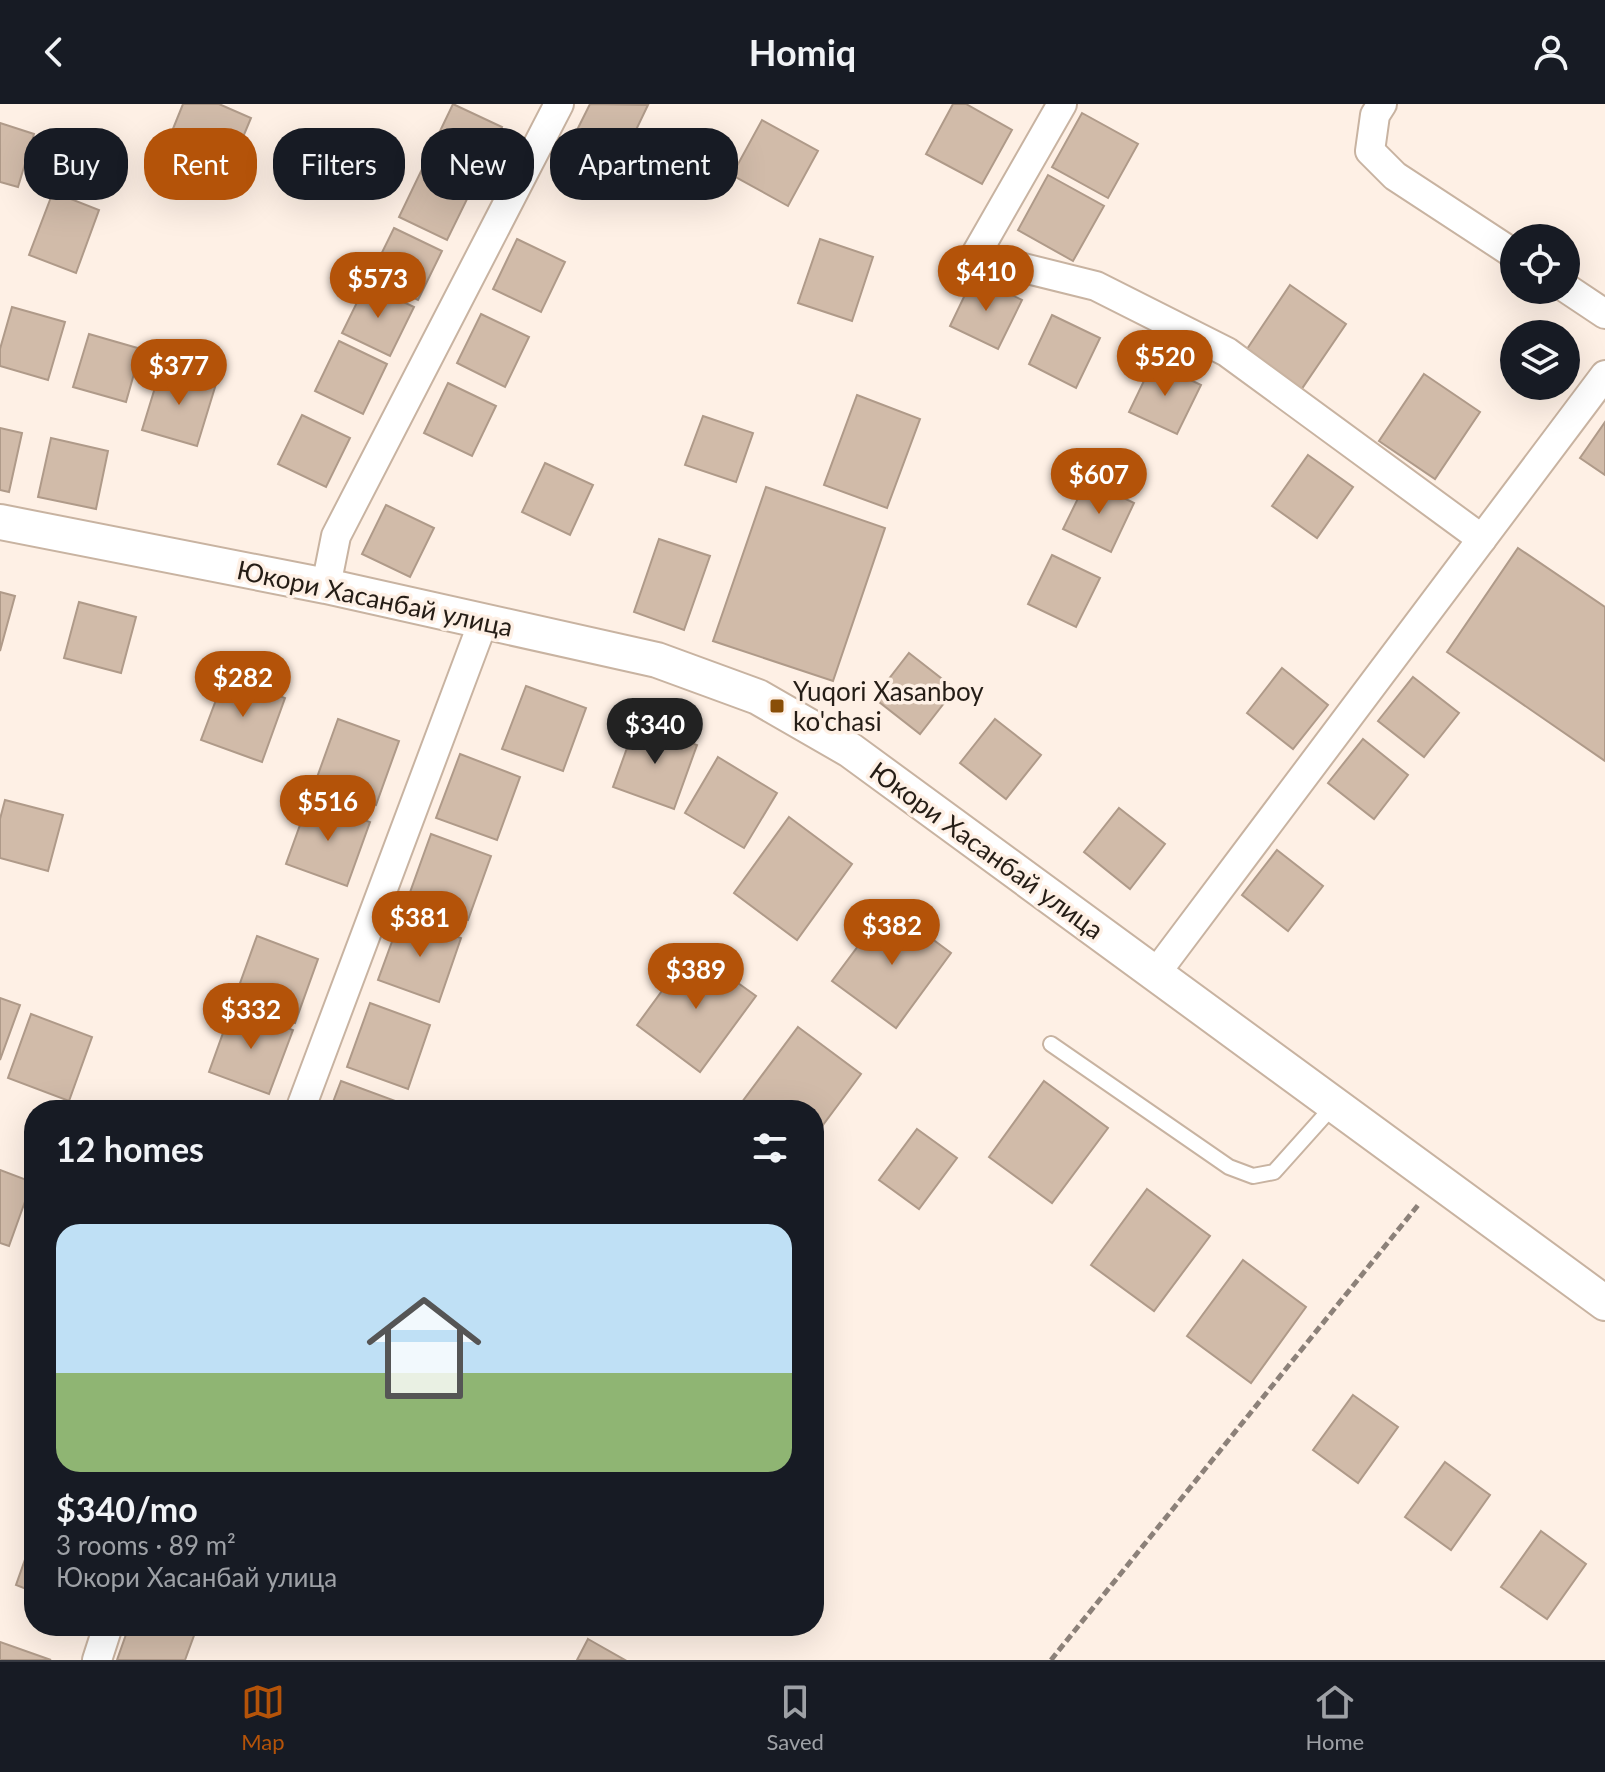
<!DOCTYPE html>
<meta charset="utf-8">
<style>
:root{--surface:#171b24;--page:#20242c;--text:#f1f3f6;--muted:#9ea1a6;--line:#363941;--accent:#b45309}
body{margin:0;font-family:Lato,sans-serif;background:var(--page);color:var(--text);height:100vh;display:flex;flex-direction:column;font-size:30px;white-space:nowrap}
*{box-sizing:border-box;margin:0}
p{font-size:26px;color:var(--muted)}
.icon{flex:none;width:44px;height:44px;fill:none;stroke:currentColor;stroke-width:2;stroke-linecap:round;stroke-linejoin:round}
.map{position:relative;flex:1;overflow:hidden}
.panel{position:absolute;left:24px;top:996px;width:800px;height:536px;display:flex;flex-direction:column;background:var(--surface);border-radius:32px;box-shadow:0 8px 32px #0002}
.panel>*{flex:none}
.guide{position:absolute;left:24px;top:24px;width:800px;height:72px;display:flex;gap:16px}
.controls{position:absolute;left:1500px;top:120px;display:grid;gap:16px}
.controls a{display:grid;place-items:center;width:80px;height:80px;border-radius:50%;background:var(--surface);box-shadow:0 8px 32px #0002;font-size:40px}
.price{position:absolute;translate:-50% -68px;padding:0 18px;border-radius:28px;background:var(--accent);color:#fff;font-size:26px;line-height:52px;filter:drop-shadow(0 2px 4px #0008)}
.price::after{content:'';position:absolute;left:50%;top:48px;width:24px;height:18px;margin-left:-12px;background:inherit;clip-path:polygon(0 0,100% 0,50% 100%)}
.price.active{background:#222;color:#fff}
ul{padding:0;list-style:none}
li{display:grid;align-content:center;gap:16px;height:424px;padding:0 32px}
li span{display:grid;place-items:center;height:248px;border-radius:24px;color:#555}
li>.icon{margin-inline-start:auto}
span .icon{width:144px;height:144px;fill:#fffc;stroke-width:1}
li b{font-size:34px}
h2{display:flex;justify-content:space-between;align-items:center;height:96px;padding:0 32px;font-size:34px}
.pill{padding:0 28px;border-radius:32px;background:var(--surface);box-shadow:0 8px 32px #0002;font-size:28px;line-height:72px}
.pill.active{background:var(--accent);color:#fff}
header{display:flex;justify-content:space-between;align-items:center;height:104px;padding:0 32px;background:var(--surface);font-size:36px;font-weight:700}
.tab-bar{display:flex;justify-content:space-around;align-items:center;height:112px;border-top:2px solid var(--line);background:var(--surface);font-size:22px;color:var(--muted)}
.tab-bar a{display:grid;justify-items:center;gap:4px}
.tab-bar .active{color:var(--accent)}
.map>svg:first-child{display:block}
.building{fill:#d1bba9;stroke:#af9a89;stroke-width:2}
.lines{fill:none;stroke-linecap:round;stroke-linejoin:round}
.service-casing{stroke:#c8b3a1;stroke-width:18}
.minor-casing{stroke:#c8b3a1;stroke-width:32}
.tertiary-casing{stroke:#c8b3a1;stroke-width:38}
.path{stroke:#8c8179;stroke-width:5;stroke-dasharray:8 4;stroke-linecap:butt}
.service{stroke:#fff;stroke-width:14}
.minor{stroke:#fff;stroke-width:28}
.tertiary{stroke:#fff;stroke-width:34}
.poi-dot{fill:#894e07;stroke:#fef0e5;stroke-width:3}
.labels{text-anchor:middle;dominant-baseline:central;stroke-width:7;stroke-linejoin:round;paint-order:stroke}
.street-label{font-size:26px;fill:#251d16;stroke:#fef0e5}
.poi-label{font-size:26px;fill:#251d16;stroke:#fef0e5;text-anchor:start}
</style>
<header><svg class="icon" aria-label="back" viewBox="0 0 24 24"><path d="M15 5l-7 7 7 7"/></svg>Homiq<svg class="icon" aria-label="person" viewBox="0 0 24 24"><circle cx="12" cy="8" r="4"/><path d="M4 21q1-7 8-7t8 7"/></svg></header>
<div class="map">
<svg width="1605" height="1556" viewBox="0 0 1605 1556">
<rect width="100%" height="100%" fill="#fef0e5"/>
<g class="building">
<polygon points="183,0 219,0 251,14 228,69 166,42"/>
<polygon points="453,0 502,23 477,73 429,50"/>
<polygon points="590,0 648,1 624,51 576,28"/>
<polygon points="953,0 966,0 1012,26 982,80 926,50"/>
<polygon points="1082,9 1138,40 1108,94 1052,63"/>
<polygon points="762,16 818,47 788,102 732,71"/>
<polygon points="0,19 34,30 18,83 0,78"/>
<polygon points="423,63 471,87 447,136 399,113"/>
<polygon points="1048,71 1104,102 1073,157 1018,126"/>
<polygon points="53,88 99,106 76,169 29,151"/>
<polygon points="394,124 442,147 418,196 370,173"/>
<polygon points="517,135 565,158 541,208 493,185"/>
<polygon points="820,135 873,153 852,217 798,199"/>
<polygon points="974,172 1022,196 998,245 950,222"/>
<polygon points="366,180 414,203 390,252 342,229"/>
<polygon points="1290,181 1346,220 1301,286 1245,248"/>
<polygon points="12,203 65,218 48,276 0,262 0,245"/>
<polygon points="481,210 529,233 505,283 457,259"/>
<polygon points="1052,211 1100,234 1076,284 1029,260"/>
<polygon points="89,230 141,245 126,298 73,283"/>
<polygon points="339,237 387,260 363,310 315,287"/>
<polygon points="1153,258 1201,281 1177,330 1129,308"/>
<polygon points="161,264 216,280 197,342 142,326"/>
<polygon points="1424,270 1480,308 1435,375 1379,337"/>
<polygon points="448,279 496,302 472,352 424,329"/>
<polygon points="857,291 920,315 887,404 824,381"/>
<polygon points="302,311 350,334 326,383 278,360"/>
<polygon points="703,312 753,329 736,378 685,361"/>
<polygon points="1605,318 1605,371 1580,354"/>
<polygon points="0,324 22,329 9,388 0,386"/>
<polygon points="51,334 108,347 96,405 38,393"/>
<polygon points="1308,351 1353,383 1317,434 1272,402"/>
<polygon points="545,359 593,381 570,431 522,408"/>
<polygon points="1087,376 1134,399 1111,448 1063,425"/>
<polygon points="766,383 885,424 833,577 713,537"/>
<polygon points="386,401 434,424 410,473 362,450"/>
<polygon points="659,435 710,452 684,526 634,508"/>
<polygon points="1518,444 1605,503 1605,657 1447,548"/>
<polygon points="1052,451 1100,474 1076,523 1028,500"/>
<polygon points="0,488 15,492 0,547"/>
<polygon points="79,498 136,513 121,569 64,554"/>
<polygon points="909,549 955,585 920,630 874,594"/>
<polygon points="1282,564 1328,601 1293,645 1247,609"/>
<polygon points="225,572 285,594 262,658 201,636"/>
<polygon points="1413,573 1459,609 1424,653 1378,617"/>
<polygon points="526,582 586,604 563,667 502,645"/>
<polygon points="338,615 399,637 376,701 315,679"/>
<polygon points="995,615 1041,651 1006,695 960,659"/>
<polygon points="636,619 697,641 674,705 613,683"/>
<polygon points="1363,635 1408,671 1374,715 1328,679"/>
<polygon points="460,650 520,673 497,736 436,714"/>
<polygon points="718,653 777,689 744,744 685,709"/>
<polygon points="5,696 63,711 48,767 0,754 0,715"/>
<polygon points="309,696 370,718 347,782 286,760"/>
<polygon points="1119,704 1165,740 1130,785 1084,748"/>
<polygon points="789,713 852,760 797,836 734,789"/>
<polygon points="431,730 491,752 468,816 408,794"/>
<polygon points="1277,746 1323,782 1288,827 1242,791"/>
<polygon points="888,802 951,849 896,924 832,877"/>
<polygon points="401,813 461,834 439,898 378,876"/>
<polygon points="257,832 318,855 295,919 234,896"/>
<polygon points="692,846 756,892 700,968 637,921"/>
<polygon points="0,894 20,901 0,956"/>
<polygon points="370,899 430,921 408,985 347,963"/>
<polygon points="232,904 293,926 269,990 209,968"/>
<polygon points="31,910 92,933 69,997 8,974"/>
<polygon points="798,923 861,970 814,1033 814,1006 753,1006 742,998"/>
<polygon points="341,977 401,999 399,1006 330,1006"/>
<polygon points="1044,977 1108,1024 1052,1099 989,1053"/>
<polygon points="917,1025 957,1054 919,1105 879,1076"/>
<polygon points="0,1066 32,1078 9,1142 0,1139"/>
<polygon points="1147,1085 1210,1132 1154,1207 1091,1161"/>
<polygon points="1243,1156 1306,1203 1251,1279 1187,1232"/>
<polygon points="1353,1291 1398,1323 1358,1379 1313,1346"/>
<polygon points="1445,1358 1490,1391 1451,1446 1405,1413"/>
<polygon points="1541,1427 1586,1460 1547,1515 1501,1483"/>
<polygon points="34,1430 34,1488 16,1481"/>
<polygon points="129,1522 185,1522 196,1526 185,1556 117,1556"/>
<polygon points="588,1535 625,1556 577,1556"/>
<polygon points="0,1538 51,1556 0,1556"/>
</g>
<g class="lines">
<g class="service-casing">
<polyline id="service" points="1051,940 1229,1063 1253,1072 1274,1068 1334,1001"/>
</g>
<g class="minor-casing">
<g id="minor">
<polyline points="1062,0 975,152 1096,182 1227,248 1482,435"/>
<polyline points="1382,0 1375,11 1370,47 1395,72 1514,150"/>
<polyline points="1566,184 1605,210"/>
<polyline points="326,482 336,432 559,0"/>
<polyline points="1156,869 1605,271"/>
<polyline points="300,1006 483,518"/>
<polyline points="97,1556 108,1522"/>
</g>
</g>
<g class="tertiary-casing">
<polyline id="tertiary" points="0,418 326,482 657,556 758,593 850,646 1605,1199"/>
</g>
<polyline class="path" points="1051,1556 1419,1100"/>
<use href="#service" class="service"/>
<use href="#minor" class="minor"/>
<use href="#tertiary" class="tertiary"/>
</g>
<rect class="poi-dot" x="769" y="594" width="16" height="16" rx="4"/>
<g class="labels">
<g class="street-label">
<text transform="translate(375 494) rotate(12)">Юкори Хасанбай улица</text>
<text transform="translate(987 746) rotate(36)">Юкори Хасанбай улица</text>
</g>
<g class="poi-label">
<text x="793" y="587">Yuqori Xasanboy<tspan x="793" dy="30">ko'chasi</tspan></text>
</g>
</g>
</svg>
<div class="controls">
<a><svg class="icon" aria-label="locate" viewBox="0 0 24 24"><circle cx="12" cy="12" r="6"/><path d="M12 2v4M12 18v4M2 12h4M18 12h4"/></svg></a>
<a><svg class="icon" aria-label="layers" viewBox="0 0 24 24"><path d="M12 4l9 5-9 5-9-5zM3 14l9 5 9-5"/></svg></a>
</div>
<b class="price" style="left:986px;top:209px">$410</b>
<b class="price" style="left:378px;top:216px">$573</b>
<b class="price" style="left:1165px;top:294px">$520</b>
<b class="price" style="left:179px;top:303px">$377</b>
<b class="price" style="left:1099px;top:412px">$607</b>
<b class="price" style="left:243px;top:615px">$282</b>
<b class="price active" style="left:655px;top:662px">$340</b>
<b class="price" style="left:328px;top:739px">$516</b>
<b class="price" style="left:420px;top:855px">$381</b>
<b class="price" style="left:892px;top:863px">$382</b>
<b class="price" style="left:696px;top:907px">$389</b>
<b class="price" style="left:251px;top:947px">$332</b>
<div class="guide">
<a class="pill">Buy</a>
<a class="pill active">Rent</a>
<a class="pill">Filters</a>
<a class="pill">New</a>
<a class="pill">Apartment</a>
</div>
<section class="panel">
<h2>12 homes<svg class="icon" aria-label="filters" viewBox="0 0 24 24"><path d="M4 7h16M4 17h16"/><circle cx="9" cy="7" r="2"/><circle cx="15" cy="17" r="2"/></svg></h2>
<ul>
<li><span style="background:linear-gradient(#bfe0f5 60%,#8fb573 0)"><svg class="icon" aria-label="home" viewBox="0 0 24 24"><path d="M3 11l9-7 9 7M6 9v11h12V9"/></svg></span><div><b>$340/mo</b><p>3 rooms · 89 m²</p><p>Юкори Хасанбай улица</p></div></li>
</ul>
</section>
</div>
<nav class="tab-bar">
<a class="active"><svg class="icon" aria-label="map" viewBox="0 0 24 24"><path d="M3 6l6-2 6 2 6-2v14l-6 2-6-2-6 2zM9 4v14M15 6v14"/></svg>Map</a>
<a><svg class="icon" aria-label="saved" viewBox="0 0 24 24"><path d="M7 4h10v16l-5-4-5 4z"/></svg>Saved</a>
<a><svg class="icon" aria-label="home" viewBox="0 0 24 24"><path d="M3 11l9-7 9 7M6 9v11h12V9"/></svg>Home</a>
</nav>
